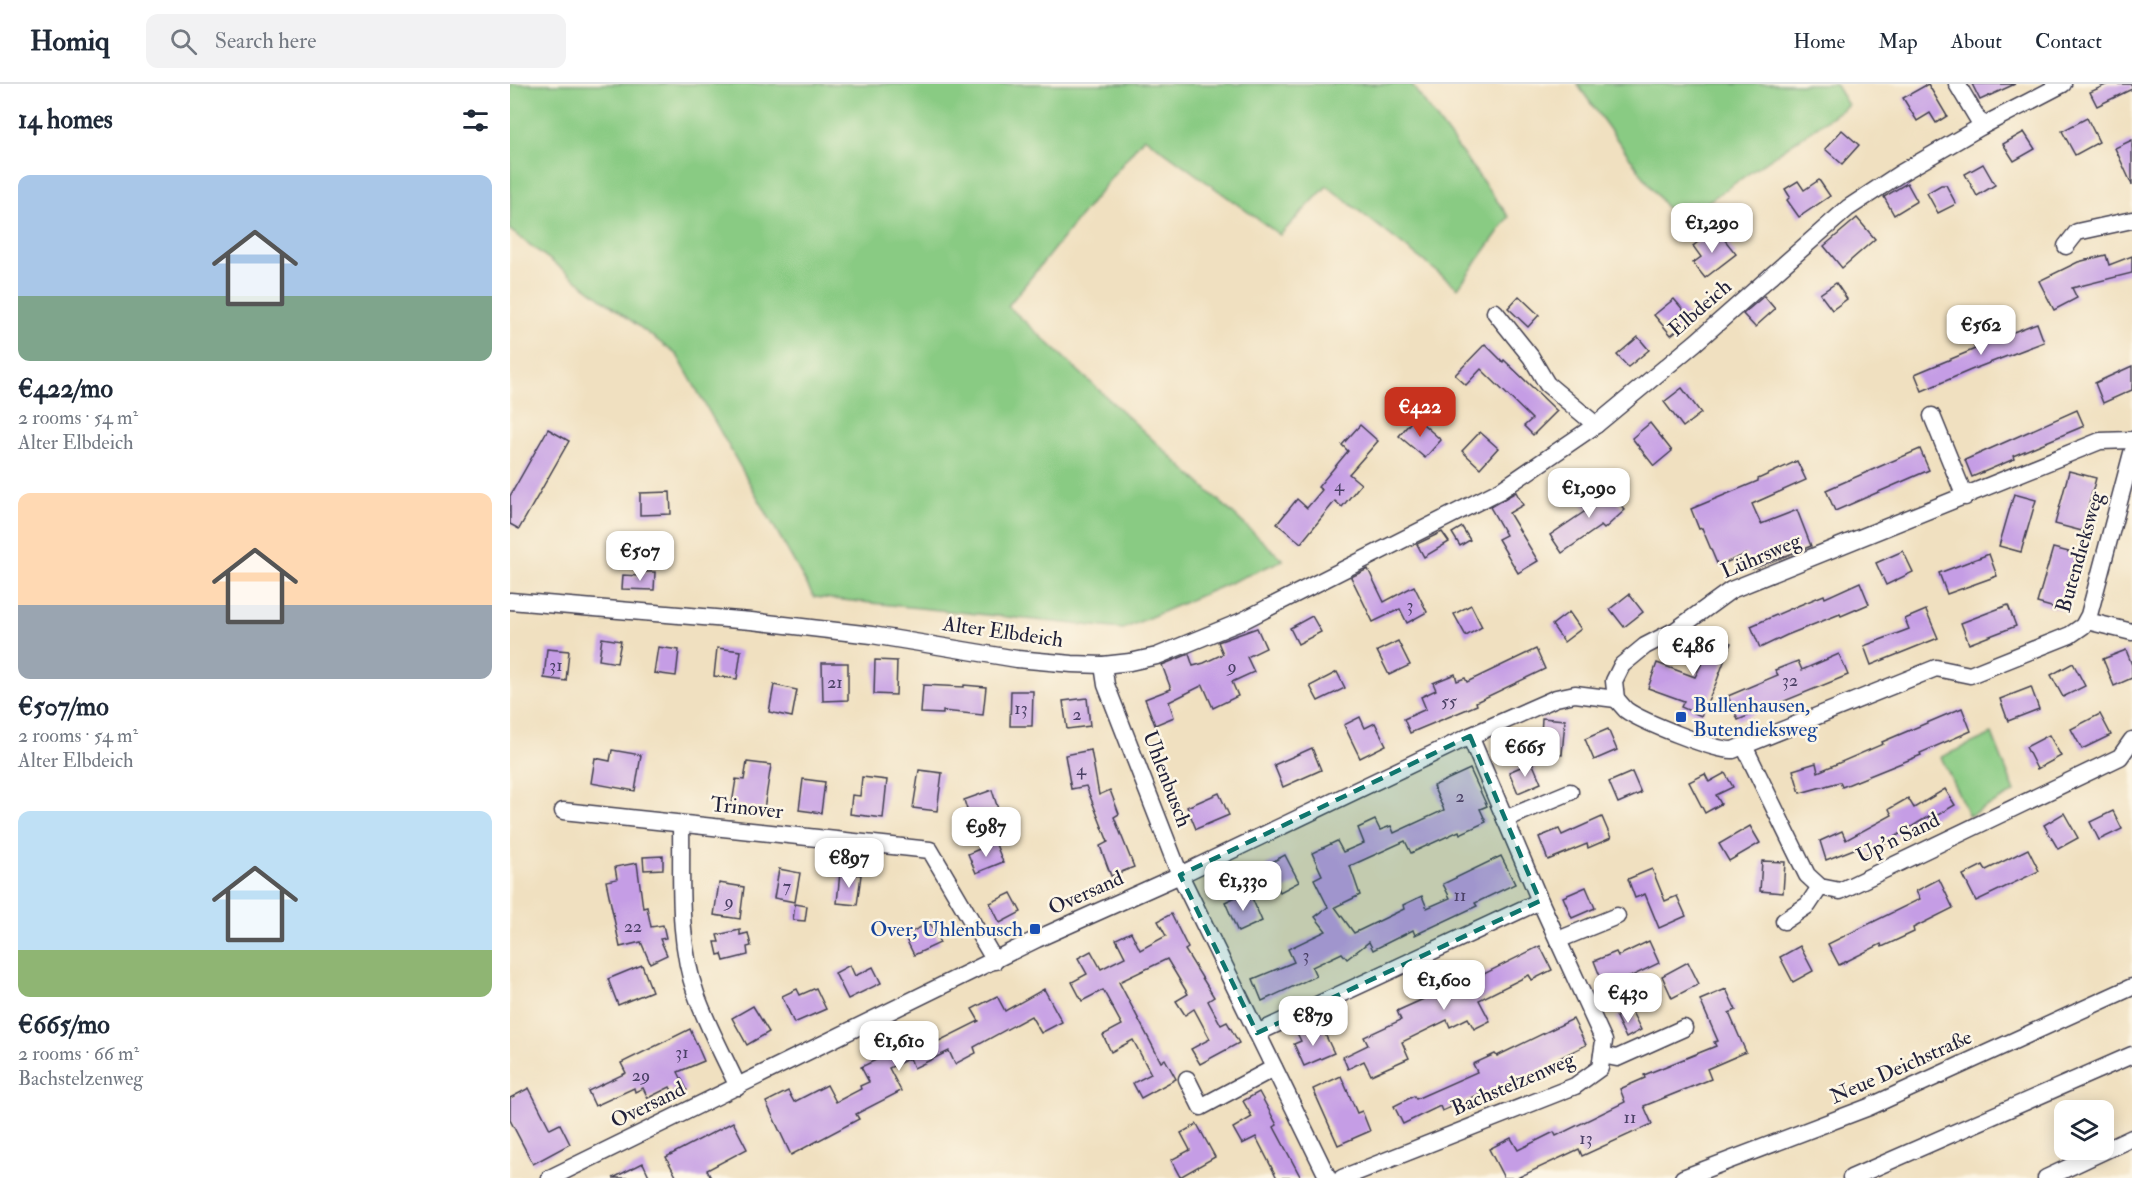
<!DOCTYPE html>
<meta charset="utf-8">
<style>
:root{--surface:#fff;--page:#f2f2f3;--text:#1f2937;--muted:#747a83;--line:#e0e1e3;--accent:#c8321e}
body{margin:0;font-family:"IM FELL Double Pica",serif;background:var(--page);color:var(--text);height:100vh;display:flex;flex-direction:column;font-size:22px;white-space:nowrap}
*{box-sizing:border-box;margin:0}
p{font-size:20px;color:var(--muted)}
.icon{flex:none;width:33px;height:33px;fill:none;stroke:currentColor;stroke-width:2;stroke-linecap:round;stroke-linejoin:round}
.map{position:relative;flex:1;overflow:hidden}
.panel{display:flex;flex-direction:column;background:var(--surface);width:510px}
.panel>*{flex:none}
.fabs{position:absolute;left:1544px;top:1016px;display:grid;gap:12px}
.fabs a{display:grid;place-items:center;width:60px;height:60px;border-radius:12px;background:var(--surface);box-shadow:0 3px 15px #0003;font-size:30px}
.price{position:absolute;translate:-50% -51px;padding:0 14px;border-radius:12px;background:#fff;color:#222;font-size:20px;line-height:39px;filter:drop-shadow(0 2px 3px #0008)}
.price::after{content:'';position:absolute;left:50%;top:36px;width:18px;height:14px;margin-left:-9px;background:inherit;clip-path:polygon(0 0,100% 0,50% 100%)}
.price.selected{background:var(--accent);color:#fff}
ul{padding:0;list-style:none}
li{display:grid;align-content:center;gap:12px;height:318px;padding:0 18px}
li span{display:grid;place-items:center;height:186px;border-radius:12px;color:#555}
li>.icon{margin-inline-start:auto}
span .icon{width:108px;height:108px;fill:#fffc;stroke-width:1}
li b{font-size:26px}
h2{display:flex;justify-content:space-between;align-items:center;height:72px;padding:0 18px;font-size:26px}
header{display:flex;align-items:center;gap:36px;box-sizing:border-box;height:84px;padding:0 30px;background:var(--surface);border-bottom:2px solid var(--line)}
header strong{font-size:28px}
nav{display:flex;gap:33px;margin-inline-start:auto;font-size:21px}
.search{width:420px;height:54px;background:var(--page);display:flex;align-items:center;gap:15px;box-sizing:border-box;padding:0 21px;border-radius:12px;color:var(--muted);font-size:22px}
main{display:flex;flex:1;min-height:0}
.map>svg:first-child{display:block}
.green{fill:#89cb83;stroke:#56765f;stroke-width:1.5}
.building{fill:#c59de5}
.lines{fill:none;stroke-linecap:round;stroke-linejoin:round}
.minor-casing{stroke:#413e4f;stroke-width:19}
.minor{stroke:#fff;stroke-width:16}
.marked{fill:#0f766e;fill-opacity:0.2;stroke:#0f766e;stroke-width:4.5;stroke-dasharray:12 8;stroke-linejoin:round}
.transit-dot{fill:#1a4fb4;stroke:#fcf5e5;stroke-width:2}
.labels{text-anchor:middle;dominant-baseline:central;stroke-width:5;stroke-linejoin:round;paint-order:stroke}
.number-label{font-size:18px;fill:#4b4166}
.street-label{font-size:21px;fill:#22223b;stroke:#fcf5e5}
.transit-label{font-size:21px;fill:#164399;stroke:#fcf5e5;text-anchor:start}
</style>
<header>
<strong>Homiq</strong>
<div class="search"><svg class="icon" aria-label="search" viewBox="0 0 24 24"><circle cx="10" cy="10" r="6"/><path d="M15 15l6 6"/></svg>Search here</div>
<nav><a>Home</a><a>Map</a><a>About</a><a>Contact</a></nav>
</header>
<main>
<section class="panel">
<h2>14 homes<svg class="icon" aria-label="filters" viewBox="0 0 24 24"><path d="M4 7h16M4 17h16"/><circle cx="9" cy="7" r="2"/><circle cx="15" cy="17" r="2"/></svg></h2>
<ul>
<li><span style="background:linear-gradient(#a9c7e8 65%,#7fa58c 0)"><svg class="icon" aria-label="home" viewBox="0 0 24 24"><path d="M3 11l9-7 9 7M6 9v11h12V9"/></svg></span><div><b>€422/mo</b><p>2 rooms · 54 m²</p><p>Alter Elbdeich</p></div></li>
<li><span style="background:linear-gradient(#ffd9b3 60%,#9aa5b1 0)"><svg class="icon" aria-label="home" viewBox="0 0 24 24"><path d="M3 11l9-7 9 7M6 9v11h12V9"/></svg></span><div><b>€507/mo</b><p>2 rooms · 54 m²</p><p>Alter Elbdeich</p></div></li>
<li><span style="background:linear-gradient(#bfe0f5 75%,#8fb573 0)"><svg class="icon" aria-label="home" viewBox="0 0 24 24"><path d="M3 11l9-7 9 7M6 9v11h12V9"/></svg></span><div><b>€665/mo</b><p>2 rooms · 66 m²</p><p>Bachstelzenweg</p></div></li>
</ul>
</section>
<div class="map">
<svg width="1622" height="1094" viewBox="0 0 1622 1094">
<rect width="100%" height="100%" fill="#fcf5e5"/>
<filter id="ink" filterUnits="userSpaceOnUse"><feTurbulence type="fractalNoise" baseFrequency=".0167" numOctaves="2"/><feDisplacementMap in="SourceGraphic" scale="12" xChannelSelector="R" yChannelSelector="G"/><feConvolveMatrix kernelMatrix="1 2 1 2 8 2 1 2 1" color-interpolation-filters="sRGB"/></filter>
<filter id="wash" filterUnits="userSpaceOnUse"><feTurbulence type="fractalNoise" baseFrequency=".008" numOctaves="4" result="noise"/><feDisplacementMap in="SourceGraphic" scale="24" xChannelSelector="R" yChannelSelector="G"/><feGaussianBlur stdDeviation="1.35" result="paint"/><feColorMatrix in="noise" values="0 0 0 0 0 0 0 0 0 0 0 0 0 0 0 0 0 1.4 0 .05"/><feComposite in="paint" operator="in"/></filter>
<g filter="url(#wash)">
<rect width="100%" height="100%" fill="#f0e0c0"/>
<g class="green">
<polygon points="0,0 901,0 999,133 948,204 817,102 770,151 634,53 498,222 773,476 613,545 304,513 167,271 0,146"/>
<polygon points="1067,0 1325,0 1338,21 1167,139"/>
<polygon points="1482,650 1505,708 1459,732 1431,673"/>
</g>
<g id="blocks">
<g class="building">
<polygon points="1418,0 1437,32 1426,39 1420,29 1407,37 1393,14"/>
<polygon points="1462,0 1505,0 1470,16"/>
<polygon points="1598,0 1622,0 1622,5 1587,22 1580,8"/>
<polygon points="1577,34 1589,58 1565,71 1552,47"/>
<polygon points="1332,46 1349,61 1332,80 1315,65"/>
<polygon points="1514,48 1525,65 1504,77 1493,60"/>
<polygon points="1622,56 1622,101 1605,64"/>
<polygon points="1473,80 1485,101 1467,112 1455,90"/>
<polygon points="1309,96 1320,112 1289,133 1277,116 1280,113 1275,105 1288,97 1294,106"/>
<polygon points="1397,99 1407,117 1384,131 1374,113"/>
<polygon points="1431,101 1436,101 1446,120 1428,129 1417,109"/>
<polygon points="1347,134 1365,155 1332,184 1314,162"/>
<polygon points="1210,150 1226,170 1195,194 1183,179 1191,173 1183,162 1197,151 1201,156"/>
<polygon points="1596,171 1599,181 1622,172 1622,189 1562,204 1567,214 1544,226 1529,197 1568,178"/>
<polygon points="1326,199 1337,215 1322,226 1310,210"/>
<polygon points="1009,212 1029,231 1018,243 998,224"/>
<polygon points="1254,212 1265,225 1245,243 1233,230"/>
<polygon points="1164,215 1181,235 1161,251 1144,231"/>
<polygon points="1527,239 1534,258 1461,286 1412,307 1405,290 1465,265 1464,263"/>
<polygon points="1128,253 1139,266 1118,283 1107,271"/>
<polygon points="975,260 993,278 994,276 1047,327 1023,351 1014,342 1022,335 971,285 956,301 945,291"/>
<polygon points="1622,282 1622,306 1593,319 1585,299"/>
<polygon points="1172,304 1191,329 1173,343 1154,318"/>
<polygon points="1567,326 1574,342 1503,372 1504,375 1462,393 1455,376"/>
<polygon points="905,333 931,356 915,374 889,352"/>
<polygon points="1140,339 1162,367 1144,382 1122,354"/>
<polygon points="850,341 868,357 839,390 851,400 832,423 825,417 791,459 767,440 787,415 797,424 812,406 808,403 838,367 832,361"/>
<polygon points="38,345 59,357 9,445 0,440 0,412"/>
<polygon points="970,348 988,364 970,384 952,367"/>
<polygon points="1410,365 1419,386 1325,427 1316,406"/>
<polygon points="1287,377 1296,396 1242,420 1251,440 1287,426 1301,462 1242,485 1236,470 1208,482 1192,444 1189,445 1181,425 1248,397 1248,395"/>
<polygon points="1559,387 1586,394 1572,447 1545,440"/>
<polygon points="1092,401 1115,426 1094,445 1091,442 1052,469 1040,451 1077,426 1071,420"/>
<polygon points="160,408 161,430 130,431 130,409"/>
<polygon points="1006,408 1013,421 999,429 1028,477 1008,489 988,455 996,451 980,423"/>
<polygon points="1504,410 1526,416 1511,468 1489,462"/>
<polygon points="952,443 960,456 950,462 942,449"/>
<polygon points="932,448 939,458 914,473 907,460"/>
<polygon points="1543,464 1567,470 1552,526 1527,519"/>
<polygon points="1393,467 1403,488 1376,501 1366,479"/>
<polygon points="1479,470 1487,492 1437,510 1429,489"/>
<polygon points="858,485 874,518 904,502 917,528 897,539 890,525 863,538 841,493"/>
<polygon points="129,488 145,488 144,506 112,505 113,491 129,492"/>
<polygon points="1350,498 1359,520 1331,532 1330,530 1277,551 1250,564 1241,542 1280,525 1314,511 1315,514"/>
<polygon points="1119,510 1133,528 1114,543 1100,525"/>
<polygon points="961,521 972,543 956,552 944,530"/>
<polygon points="1498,521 1506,542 1459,560 1451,539"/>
<polygon points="1416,526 1428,554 1361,581 1354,562 1399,545 1395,535"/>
<polygon points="1059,528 1071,545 1054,558 1042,541"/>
<polygon points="802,532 811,548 788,560 780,544"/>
<polygon points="747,544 756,564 737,573 744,588 722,598 728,612 703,624 693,601 659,618 664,633 645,641 635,615 661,605 652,581 679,570 683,582 694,579 713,570 708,558"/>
<polygon points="1197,550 1221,559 1206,599 1191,632 1171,623 1174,617 1138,604 1147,579 1185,593 1195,573 1189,570"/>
<polygon points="92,554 111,557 107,579 89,576"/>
<polygon points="888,557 900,581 879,591 867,567"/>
<polygon points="148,563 169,566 166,592 144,589"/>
<polygon points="207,564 231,567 227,595 204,592"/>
<polygon points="37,565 59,567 56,597 34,594"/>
<polygon points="1026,565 1035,585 966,618 967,621 900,649 894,635 916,625 911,613 926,606 923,599 945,590 947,597 955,594 957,598"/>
<polygon points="1616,566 1622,581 1622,594 1604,602 1593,575"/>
<polygon points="1329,570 1338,591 1228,636 1218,612 1268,591 1265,586 1288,577 1292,586"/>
<polygon points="365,576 387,577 386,611 364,610"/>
<polygon points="312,579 338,579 338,616 313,617"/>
<polygon points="1563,579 1575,602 1553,613 1541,591"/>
<polygon points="827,588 835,604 808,617 800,602"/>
<polygon points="264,601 287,606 282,633 259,628"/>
<polygon points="413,601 454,603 454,601 476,603 473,631 433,627 433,630 411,629"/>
<polygon points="1521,603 1529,625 1498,637 1490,615"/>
<polygon points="501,607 523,607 522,642 500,642"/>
<polygon points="577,614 580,642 557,645 553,617"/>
<polygon points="1452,624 1461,647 1410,669 1411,671 1332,703 1330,698 1290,709 1283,686 1306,679 1308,688 1373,660 1372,658"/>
<polygon points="1590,630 1601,651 1572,665 1561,645"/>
<polygon points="850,633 855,644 865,639 876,661 850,674 834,641"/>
<polygon points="1032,634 1055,636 1052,671 1030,669"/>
<polygon points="1098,645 1107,666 1084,676 1075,655"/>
<polygon points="1539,651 1551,672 1527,685 1516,663"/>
<polygon points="802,664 811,686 773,703 764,681"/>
<polygon points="102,666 131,671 125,707 81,699 85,674 100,677"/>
<polygon points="581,666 589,711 600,706 609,730 604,733 624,783 601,792 590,762 598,758 576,702 561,705 555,671"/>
<polygon points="237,678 261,681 254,725 222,720 226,695 234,696"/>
<polygon points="1022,678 1031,699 1008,709 999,688"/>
<polygon points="960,685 977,722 970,725 976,738 950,750 949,747 901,769 895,757 840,782 850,811 825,823 844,849 894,825 893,821 912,812 917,824 940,814 933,800 991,772 1005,800 965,819 967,822 905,851 903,846 863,866 859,858 837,875 832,869 802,883 806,892 752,917 743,895 784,878 778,865 816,847 805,833 818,823 804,795 812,791 802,769 827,757 833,768 854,759 848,744 865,736 870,746 881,742 884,749 934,726 923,702"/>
<polygon points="409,686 432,689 427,727 403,724"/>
<polygon points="1122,688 1131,709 1108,719 1099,698"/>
<polygon points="1215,689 1223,703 1206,711 1211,720 1195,729 1179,698 1195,690 1199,698"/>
<polygon points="352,693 377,696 373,734 340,730 342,711 350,712"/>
<polygon points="293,695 315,698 311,729 289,726"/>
<polygon points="1435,705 1445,721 1421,735 1419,732 1354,772 1349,763 1316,776 1310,757 1332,747 1336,756 1382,731 1379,725 1398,714 1404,724"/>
<polygon points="482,706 488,725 460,735 454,716"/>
<polygon points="709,709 719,731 686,745 677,723"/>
<polygon points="1603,727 1612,745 1589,756 1580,738"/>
<polygon points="1554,729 1568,754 1548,765 1534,741"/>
<polygon points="1092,733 1101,754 1078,764 1077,760 1038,776 1029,753 1049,745 1052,751"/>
<polygon points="1240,742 1250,759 1219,777 1209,760"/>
<polygon points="485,758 493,778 466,789 458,770"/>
<polygon points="1518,765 1529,787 1466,817 1453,791 1473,781 1476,786"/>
<polygon points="775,771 789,798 770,808 756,781"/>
<polygon points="153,772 153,785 134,786 133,773"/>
<polygon points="1252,777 1275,778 1273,809 1250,807"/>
<polygon points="127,779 133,824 137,823 141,843 153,841 156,854 150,855 157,871 140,879 131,858 110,863 96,797 107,795 105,783"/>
<polygon points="269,785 290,789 285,818 264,814"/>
<polygon points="1142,785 1155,817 1167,812 1176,832 1149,844 1135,810 1125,814 1118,795"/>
<polygon points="330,788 351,791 347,821 327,819"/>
<polygon points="1429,795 1443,824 1403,844 1404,848 1372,863 1371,860 1329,881 1318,860 1410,815 1406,807"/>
<polygon points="209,799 234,803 230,835 204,831"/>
<polygon points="1076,803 1085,824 1062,834 1053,813"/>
<polygon points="739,807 752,837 728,848 715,818"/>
<polygon points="501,809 511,828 490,839 480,819"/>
<polygon points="285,820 297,822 295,837 283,836"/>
<polygon points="661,830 678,864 675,866 704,913 698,917 711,941 717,938 729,959 690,980 681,965 700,955 684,925 675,931 666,917 678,910 657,875 609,898 651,978 655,975 666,995 631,1014 623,999 641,990 623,956 601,968 593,951 612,941 593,906 572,917 562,898 577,890 568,874 581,867 591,885 615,873 606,855 621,848 630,866 656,852 648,837"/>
<polygon points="420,839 430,859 404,871 394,851"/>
<polygon points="230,846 230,851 238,849 241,862 237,863 238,871 214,877 212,870 208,871 205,858 209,858 207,851"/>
<polygon points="1139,857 1149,879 1095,905 1084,877 1106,868 1108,872"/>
<polygon points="1030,862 1042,886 1022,896 1019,891 969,916 980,937 964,945 958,934 940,943 937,936 892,958 899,974 861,991 854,977 838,985 833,973 858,961 854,953 891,936 887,927 951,898 952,901"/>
<polygon points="1290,862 1303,887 1283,898 1270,873"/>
<polygon points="1178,878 1189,900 1162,914 1152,892"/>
<polygon points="132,881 142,907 108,921 98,895"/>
<polygon points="340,881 345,892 363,883 371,899 338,915 325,889"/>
<polygon points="306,904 316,925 284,939 272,912 287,905 290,911"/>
<polygon points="534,905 552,938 531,949 521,932 464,963 466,969 445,980 439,967 404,984 400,974 379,984 391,1007 346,1030 349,1035 281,1071 256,1018 278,1007 284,1018 317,1001 326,1018 351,1005 350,1002 359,998 351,983 387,966 383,959 411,945 419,962 469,937 462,925 487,912 495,927"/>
<polygon points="1216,905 1226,926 1219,929 1236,968 1197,985 1201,995 1134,1022 1142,1040 1072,1072 1069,1065 1007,1094 994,1094 979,1065 1001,1054 1008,1066 1044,1048 1046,1052 1115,1018 1110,1005 1135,994 1134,991 1206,962 1204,958 1208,957 1190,916"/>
<polygon points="243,922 259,948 237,961 222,934"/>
<polygon points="1121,926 1131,946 1116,954 1106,933"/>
<polygon points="1063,935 1076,961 1042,978 1043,979 977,1011 975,1008 932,1027 930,1022 893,1040 884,1022 904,1012 906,1015 967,988 963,980 985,970 987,972"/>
<polygon points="180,945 194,977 168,988 177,1006 165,1012 160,1003 138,1014 133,1004 125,1008 124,1004 85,1022 78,1007 116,989 111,979"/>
<polygon points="799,945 801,951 813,946 824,969 794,982 784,960 791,957 787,949"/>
<polygon points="831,992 847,1029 852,1027 860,1047 828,1061 803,1005"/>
<polygon points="19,1004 40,1045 50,1040 60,1060 23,1080 0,1036 0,1014"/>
<polygon points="749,1008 767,1041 764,1043 791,1094 767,1094 746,1053 732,1060 723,1044 742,1033 733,1017"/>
<polygon points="223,1038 237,1065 197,1086 201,1094 167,1094 156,1073"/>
<polygon points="687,1040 705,1073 670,1093 661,1076 680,1066 671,1049"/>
<polygon points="133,1079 140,1094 103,1094"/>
</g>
</g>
</g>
<g filter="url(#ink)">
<use href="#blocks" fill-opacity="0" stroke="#413e4f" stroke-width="1.5"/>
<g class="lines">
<g class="minor-casing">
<g id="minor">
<polyline points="1447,0 1472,42"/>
<polyline points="1556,162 1567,148 1622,136"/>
<polyline points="985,228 1021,273 1037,300 1086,341"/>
<polyline points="1422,332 1455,413"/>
<polyline points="0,517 241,537 362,551 507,575 562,580 593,581 620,578 647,572 730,538 991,406 1086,341 1185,259 1338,124 1391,89 1472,42 1553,0"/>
<polyline points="1577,537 1622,548"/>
<polyline points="593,581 596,601 670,791 818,1094"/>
<path d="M 1106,615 C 1110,619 1113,623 1116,626 C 1131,637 1205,667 1223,666 L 1426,584 L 1460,591 L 1560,551 L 1573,542 L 1579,531 L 1622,369"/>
<polyline points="1106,615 1104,597 1112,581 1135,562 1166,546 1221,506 1590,357 1622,356"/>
<polyline points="1234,662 1297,791 1310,803 1330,807 1610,673 1622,656"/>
<polyline points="53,727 420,766 485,877"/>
<polyline points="995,735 1060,708"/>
<path d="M 171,740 C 172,795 167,857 186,910 C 197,942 214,972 228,1003"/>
<polyline points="1274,837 1298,821 1310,803"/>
<polyline points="1048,856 1107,832"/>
<polyline points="747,949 1030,817"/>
<polyline points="1092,971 1107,974 1174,944"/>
<polyline points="677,995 691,1023 764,984"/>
<polyline points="40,1094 527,855 670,791 960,652 1046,614 1065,610 1106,615"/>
<polyline points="832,1094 1065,1002 1090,984 1094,957 1030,817 960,652"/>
<polyline points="1173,1094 1359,1023 1622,903"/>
<polyline points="1341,1094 1622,971"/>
<polyline points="1536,1094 1622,1054"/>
</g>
</g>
<use href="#minor" class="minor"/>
</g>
</g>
<path class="marked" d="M 960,652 L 1030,817 L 747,949 L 670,791 Z"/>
<g class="transit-dot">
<rect x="1165" y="627" width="12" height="12" rx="3"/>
<rect x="519" y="839" width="12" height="12" rx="3"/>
</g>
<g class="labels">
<g class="number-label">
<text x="829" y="401">4</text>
<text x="900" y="521">3</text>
<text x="46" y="581">31</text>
<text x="722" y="582">9</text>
<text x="1280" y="596">32</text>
<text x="325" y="598">21</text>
<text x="939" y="617">55</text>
<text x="511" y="624">13</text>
<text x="567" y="630">2</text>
<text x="571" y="685">4</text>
<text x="950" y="712">2</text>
<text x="277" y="802">7</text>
<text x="950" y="811">11</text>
<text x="219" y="817">9</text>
<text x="123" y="842">22</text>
<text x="796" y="871">3</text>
<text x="172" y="968">31</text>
<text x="131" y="991">29</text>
<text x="1120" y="1033">11</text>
<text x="1076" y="1054">13</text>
</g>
<g class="street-label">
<text transform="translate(1190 224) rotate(-41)">Elbdeich</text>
<text transform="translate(1570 468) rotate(-74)">Butendieksweg</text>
<text transform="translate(1251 472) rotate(-23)">Lührsweg</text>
<text transform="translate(493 548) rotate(8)">Alter Elbdeich</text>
<text transform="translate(657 695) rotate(69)">Uhlenbusch</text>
<text transform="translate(237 724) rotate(6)">Trinover</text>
<text transform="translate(1388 754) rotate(-26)">Up'n Sand</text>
<text transform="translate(576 809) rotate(-24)">Oversand</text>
<text transform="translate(1391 983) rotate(-24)">Neue Deichstraße</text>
<text transform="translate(1003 1000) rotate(-23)">Bachstelzenweg</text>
<text transform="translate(138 1021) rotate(-26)">Oversand</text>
</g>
<g class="transit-label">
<text x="1183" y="621">Bullenhausen,<tspan x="1183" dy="24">Butendieksweg</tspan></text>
<text x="513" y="845" text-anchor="end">Over, Uhlenbusch</text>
</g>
</g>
</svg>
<div class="fabs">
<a><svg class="icon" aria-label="layers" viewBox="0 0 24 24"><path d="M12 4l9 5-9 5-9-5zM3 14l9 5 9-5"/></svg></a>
</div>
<b class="price" style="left:1202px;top:170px">€1,290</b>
<b class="price" style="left:1471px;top:272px">€562</b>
<b class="price selected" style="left:910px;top:354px">€422</b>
<b class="price" style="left:1079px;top:435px">€1,090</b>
<b class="price" style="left:130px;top:498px">€507</b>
<b class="price" style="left:1183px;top:593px">€486</b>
<b class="price" style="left:1015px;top:694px">€665</b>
<b class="price" style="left:476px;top:774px">€987</b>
<b class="price" style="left:339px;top:805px">€897</b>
<b class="price" style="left:733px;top:828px">€1,330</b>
<b class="price" style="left:934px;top:927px">€1,600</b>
<b class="price" style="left:1118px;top:940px">€430</b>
<b class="price" style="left:803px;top:963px">€879</b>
<b class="price" style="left:389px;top:988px">€1,610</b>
</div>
</main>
